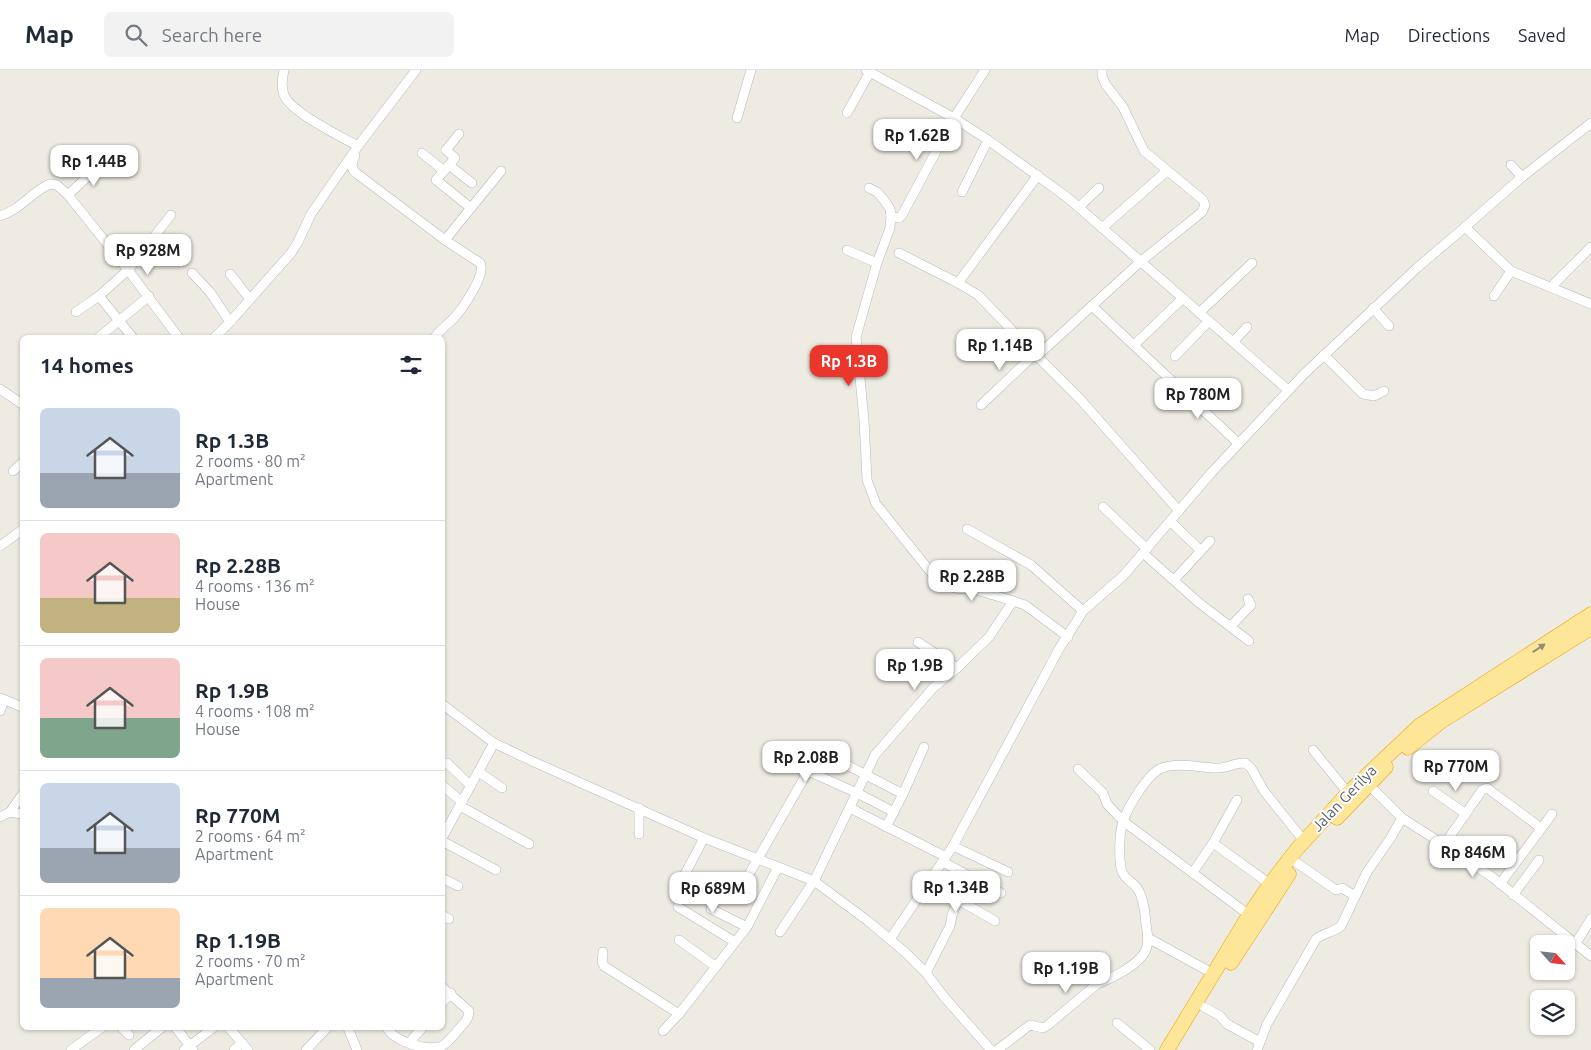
<!DOCTYPE html>
<meta charset="utf-8">
<style>
:root{--surface:#fff;--page:#f2f2f3;--text:#1f2937;--muted:#747a83;--line:#e0e1e3;--accent:#eb362c}
body{margin:0;font-family:Ubuntu,sans-serif;background:var(--page);color:var(--text);height:100vh;display:flex;flex-direction:column;font-size:19px;white-space:nowrap}
*{box-sizing:border-box;margin:0}
p{font-size:16px;color:var(--muted)}
.icon{flex:none;width:28px;height:28px;fill:none;stroke:currentColor;stroke-width:2;stroke-linecap:round;stroke-linejoin:round}
.map{position:relative;flex:1;overflow:hidden}
.sheet{position:absolute;left:20px;top:265px;width:425px;height:695px;display:flex;flex-direction:column;background:var(--surface);border-radius:8px;box-shadow:0 1px 4px #0004}
.sheet>*{flex:none}
.needle{width:32px;rotate:117deg}
.controls{position:absolute;left:1530px;top:865px;display:grid;gap:10px}
.controls a{display:grid;place-items:center;width:45px;height:45px;border-radius:8px;background:var(--surface);box-shadow:0 1px 4px #0004;font-size:25px}
.price{position:absolute;translate:-50% -42px;padding:0 11px;border-radius:10px;background:#fff;color:#222;font-size:16px;line-height:32px;filter:drop-shadow(0 1px 2px #0008)}
.price::after{content:'';position:absolute;left:50%;top:30px;width:15px;height:11px;margin-left:-8px;background:inherit;clip-path:polygon(0 0,100% 0,50% 100%)}
.price.active{background:var(--accent);color:#fff}
ul{padding:0;list-style:none}
li{display:flex;align-items:center;gap:15px;height:125px;padding:0 20px}
li+li{border-top:1px solid var(--line)}
li span{display:grid;place-items:center;flex:none;width:140px;height:100px;border-radius:8px;color:#555}
li>.icon{margin-inline-start:auto}
span .icon{width:60px;height:60px;fill:#fffc;stroke-width:1}
li b{font-size:21px}
h2{display:flex;justify-content:space-between;align-items:center;height:60px;padding:0 20px;font-size:21px}
header{display:flex;align-items:center;gap:30px;box-sizing:border-box;height:70px;padding:0 25px;background:var(--surface);border-bottom:1px solid var(--line)}
header strong{font-size:24px}
nav{display:flex;gap:28px;margin-inline-start:auto;font-size:18px}
.search{width:350px;height:45px;background:var(--page);display:flex;align-items:center;gap:12px;box-sizing:border-box;padding:0 18px;border-radius:8px;color:var(--muted);font-size:19px}
.map>svg:first-child{display:block}
.lines{fill:none;stroke-linecap:round;stroke-linejoin:round}
.minor-casing{stroke:#b6b9be;stroke-width:10}
.trunk-casing{stroke:#f1a000;stroke-width:15}
.minor{stroke:#fff;stroke-width:9}
.trunk{stroke:#fee698;stroke-width:14}
.oneway{fill:#948e76}
.labels{text-anchor:middle;dominant-baseline:central;stroke-width:4;stroke-linejoin:round;paint-order:stroke}
.street-label{font-size:15px;fill:#5b5f64;stroke:#fff}
</style>
<header>
<strong>Map</strong>
<div class="search"><svg class="icon" aria-label="search" viewBox="0 0 24 24"><circle cx="10" cy="10" r="6"/><path d="M15 15l6 6"/></svg>Search here</div>
<nav><a>Map</a><a>Directions</a><a>Saved</a></nav>
</header>
<div class="map">
<svg width="1591" height="980" viewBox="0 0 1591 980">
<rect width="100%" height="100%" fill="#eeebe3"/>
<g class="lines">
<g class="minor-casing">
<g id="minor">
<path d="M 284,0 C 282,9 281,20 285,27 C 293,43 341,67 358,76"/>
<polyline points="866,0 954,48 988,70 1068,128 1288,320"/>
<polyline points="847,43 870,2"/>
<polyline points="737,48 751,0"/>
<polyline points="422,83 444,101"/>
<path d="M 355,86 C 352,92 350,98 356,103 L 445,170 L 480,193 C 487,204 462,239 454,248 C 447,255 440,260 434,268"/>
<polyline points="449,95 455,88 446,80 459,64"/>
<polyline points="1511,95 1522,107"/>
<polyline points="869,118 877,122 884,130 890,139 891,146 890,158 877,193 856,267 864,350 867,410 876,434 929,500 939,511 954,518 977,520 1013,531"/>
<polyline points="962,122 988,70"/>
<polyline points="68,125 103,92"/>
<polyline points="1079,137 1099,118"/>
<polyline points="471,138 436,110 449,95 472,113"/>
<polyline points="171,145 128,200 179,268"/>
<path d="M 0,146 C 22,139 32,121 50,114 L 57,115 L 68,125 L 128,200 L 99,226 L 133,268"/>
<polyline points="891,146 899,148 902,145 954,48 985,0"/>
<polyline points="1465,157 1522,107 1591,53"/>
<polyline points="1102,158 1167,101"/>
<polyline points="445,170 501,101"/>
<polyline points="847,180 877,193"/>
<polyline points="899,183 958,213 978,225 1037,286 1140,192 1202,142 1205,135 1203,130 1144,81 1123,37 1106,15 1102,6 1102,0"/>
<polyline points="192,203 210,222 230,252"/>
<polyline points="230,204 250,229"/>
<polyline points="958,213 1038,105"/>
<polyline points="1551,217 1591,177"/>
<polyline points="1494,226 1511,201"/>
<polyline points="1092,236 1238,373"/>
<polyline points="1373,238 1389,256"/>
<polyline points="76,242 99,226"/>
<polyline points="1199,243 1252,193"/>
<polyline points="98,268 149,226"/>
<polyline points="214,268 230,252 291,183 298,172 311,144 358,76 416,0"/>
<polyline points="1233,272 1247,257"/>
<polyline points="1134,275 1182,229"/>
<polyline points="1324,285 1363,324 1374,326 1384,321"/>
<polyline points="1037,286 1080,329 1179,441"/>
<polyline points="1175,286 1208,252"/>
<polyline points="0,319 22,334"/>
<polyline points="981,335 1035,284"/>
<polyline points="13,401 22,393"/>
<polyline points="1103,437 1147,479"/>
<polyline points="1170,451 1198,478"/>
<polyline points="967,459 1031,495 1083,541"/>
<polyline points="0,476 22,460"/>
<polyline points="1143,483 1198,532 1249,571"/>
<polyline points="1174,510 1210,471"/>
<polyline points="1231,556 1251,535 1248,529"/>
<polyline points="918,572 957,598"/>
<polyline points="0,628 22,637"/>
<polyline points="442,634 494,673 534,692 704,768 814,811 868,851 906,883 926,903 945,928 991,980"/>
<polyline points="0,641 4,630"/>
<polyline points="1313,680 1348,723"/>
<polyline points="780,686 808,701 818,682"/>
<polyline points="837,690 903,724 924,677"/>
<polyline points="447,693 471,716"/>
<polyline points="1078,699 1103,723 1107,734 1123,751 1249,845"/>
<polyline points="479,702 502,718"/>
<polyline points="442,715 462,732"/>
<polyline points="1369,715 1402,748 1460,785 1492,807 1591,886"/>
<polyline points="1433,721 1466,744"/>
<polyline points="460,736 529,774"/>
<polyline points="639,738 639,764"/>
<polyline points="850,738 946,787"/>
<polyline points="10,742 22,744"/>
<polyline points="0,747 10,742 22,725"/>
<polyline points="886,757 903,724"/>
<polyline points="442,768 494,673"/>
<polyline points="442,771 496,800"/>
<polyline points="1213,773 1270,814"/>
<polyline points="1444,775 1482,720 1487,718 1541,758"/>
<polyline points="953,776 1008,802"/>
<polyline points="943,792 1001,823"/>
<polyline points="1297,793 1336,820 1342,818 1355,826"/>
<polyline points="1193,802 1213,773 1237,730"/>
<polyline points="442,808 458,816"/>
<polyline points="929,813 995,851"/>
<polyline points="1500,814 1552,744"/>
<polyline points="678,817 704,768"/>
<polyline points="1513,825 1539,790"/>
<polyline points="736,827 808,701 857,723 894,742"/>
<polyline points="678,837 735,872"/>
<polyline points="711,839 747,857"/>
<polyline points="442,845 449,849"/>
<polyline points="780,862 814,811 875,685 933,618 957,598 989,567 1013,531 1025,535 1068,567"/>
<polyline points="1148,868 1214,904"/>
<polyline points="890,869 953,776 1059,579 1083,541 1124,505 1212,402 1304,304 1418,197 1465,157 1511,201 1591,234"/>
<polyline points="679,870 715,896"/>
<polyline points="1576,873 1591,849"/>
<polyline points="603,882 602,892 604,896 679,944 747,857 778,797"/>
<polyline points="926,903 950,856 952,845 958,830"/>
<polyline points="442,933 451,923"/>
<polyline points="1204,937 1220,946 1227,954 1260,972"/>
<polyline points="1117,953 1150,980"/>
<polyline points="122,958 129,965"/>
<polyline points="176,958 193,980"/>
<polyline points="229,958 248,980"/>
<polyline points="348,958 357,980"/>
<path d="M 387,958 C 395,972 424,980 440,977 C 447,974 453,966 458,960 C 463,954 469,950 469,941 L 442,917"/>
<polyline points="663,961 679,944"/>
<polyline points="409,973 422,958"/>
<polyline points="71,980 101,958"/>
<polyline points="134,980 161,958"/>
<polyline points="184,980 213,958"/>
<polyline points="234,980 242,973"/>
<polyline points="306,980 327,958"/>
<path d="M 997,980 L 1030,955 L 1043,958 L 1048,955 L 1097,914 C 1112,908 1142,894 1147,877 C 1149,869 1147,861 1146,854 C 1145,842 1144,831 1139,821 C 1134,811 1123,810 1121,798 C 1119,787 1119,763 1123,752 C 1127,738 1148,703 1162,698 C 1180,692 1200,698 1219,698 C 1228,698 1236,692 1245,693 L 1251,698 L 1264,721 L 1304,771"/>
<path d="M 1257,980 L 1267,954 L 1316,869 C 1324,863 1334,862 1341,856 L 1367,802 L 1390,769 L 1402,748"/>
</g>
</g>
<g class="trunk-casing">
<g id="trunk">
<polyline points="1408,678 1442,651 1591,558"/>
<polyline points="1337,748 1386,697"/>
<polyline points="1231,893 1289,804"/>
<polyline points="1167,980 1249,845 1270,814 1297,779 1348,723 1420,655 1591,544"/>
</g>
</g>
<use href="#minor" class="minor"/>
<use href="#trunk" class="trunk"/>
</g>
<defs><path id="oneway-solid" d="M-6-.8H1V-3.2L6.5 0L1 3.2V.8H-6Z" transform="scale(1.25)"/></defs>
<use class="oneway" href="#oneway-solid" transform="translate(1539 578) rotate(-33)"/>
<g class="labels">
<g class="street-label">
<text transform="translate(1344 728) rotate(-46)">Jalan Gerilya</text>
</g>
</g>
</svg>
<div class="controls">
<a><svg class="needle" viewBox="-14 -14 28 28"><path d="M0-13l5 13h-10z" fill="#e53935"/><path d="M0 13l5-13h-10z" fill="#747a83"/></svg></a>
<a><svg class="icon" aria-label="layers" viewBox="0 0 24 24"><path d="M12 4l9 5-9 5-9-5zM3 14l9 5 9-5"/></svg></a>
</div>
<b class="price" style="left:917px;top:91px">Rp 1.62B</b>
<b class="price" style="left:94px;top:117px">Rp 1.44B</b>
<b class="price" style="left:148px;top:206px">Rp 928M</b>
<b class="price" style="left:1000px;top:301px">Rp 1.14B</b>
<b class="price active" style="left:849px;top:317px">Rp 1.3B</b>
<b class="price" style="left:1198px;top:350px">Rp 780M</b>
<b class="price" style="left:972px;top:532px">Rp 2.28B</b>
<b class="price" style="left:915px;top:621px">Rp 1.9B</b>
<b class="price" style="left:806px;top:713px">Rp 2.08B</b>
<b class="price" style="left:1456px;top:722px">Rp 770M</b>
<b class="price" style="left:1473px;top:808px">Rp 846M</b>
<b class="price" style="left:956px;top:843px">Rp 1.34B</b>
<b class="price" style="left:713px;top:844px">Rp 689M</b>
<b class="price" style="left:1066px;top:924px">Rp 1.19B</b>
<section class="sheet">
<h2>14 homes<svg class="icon" aria-label="filters" viewBox="0 0 24 24"><path d="M4 7h16M4 17h16"/><circle cx="9" cy="7" r="2"/><circle cx="15" cy="17" r="2"/></svg></h2>
<ul>
<li><span style="background:linear-gradient(#c9d6e8 65%,#9aa5b1 0)"><svg class="icon" aria-label="home" viewBox="0 0 24 24"><path d="M3 11l9-7 9 7M6 9v11h12V9"/></svg></span><div><b>Rp 1.3B</b><p>2 rooms · 80 m²</p><p>Apartment</p></div></li>
<li><span style="background:linear-gradient(#f6c9c9 65%,#c2b280 0)"><svg class="icon" aria-label="home" viewBox="0 0 24 24"><path d="M3 11l9-7 9 7M6 9v11h12V9"/></svg></span><div><b>Rp 2.28B</b><p>4 rooms · 136 m²</p><p>House</p></div></li>
<li><span style="background:linear-gradient(#f6c9c9 60%,#7fa58c 0)"><svg class="icon" aria-label="home" viewBox="0 0 24 24"><path d="M3 11l9-7 9 7M6 9v11h12V9"/></svg></span><div><b>Rp 1.9B</b><p>4 rooms · 108 m²</p><p>House</p></div></li>
<li><span style="background:linear-gradient(#c9d6e8 65%,#9aa5b1 0)"><svg class="icon" aria-label="home" viewBox="0 0 24 24"><path d="M3 11l9-7 9 7M6 9v11h12V9"/></svg></span><div><b>Rp 770M</b><p>2 rooms · 64 m²</p><p>Apartment</p></div></li>
<li><span style="background:linear-gradient(#ffd9b3 70%,#9aa5b1 0)"><svg class="icon" aria-label="home" viewBox="0 0 24 24"><path d="M3 11l9-7 9 7M6 9v11h12V9"/></svg></span><div><b>Rp 1.19B</b><p>2 rooms · 70 m²</p><p>Apartment</p></div></li>
</ul>
</section>
</div>
